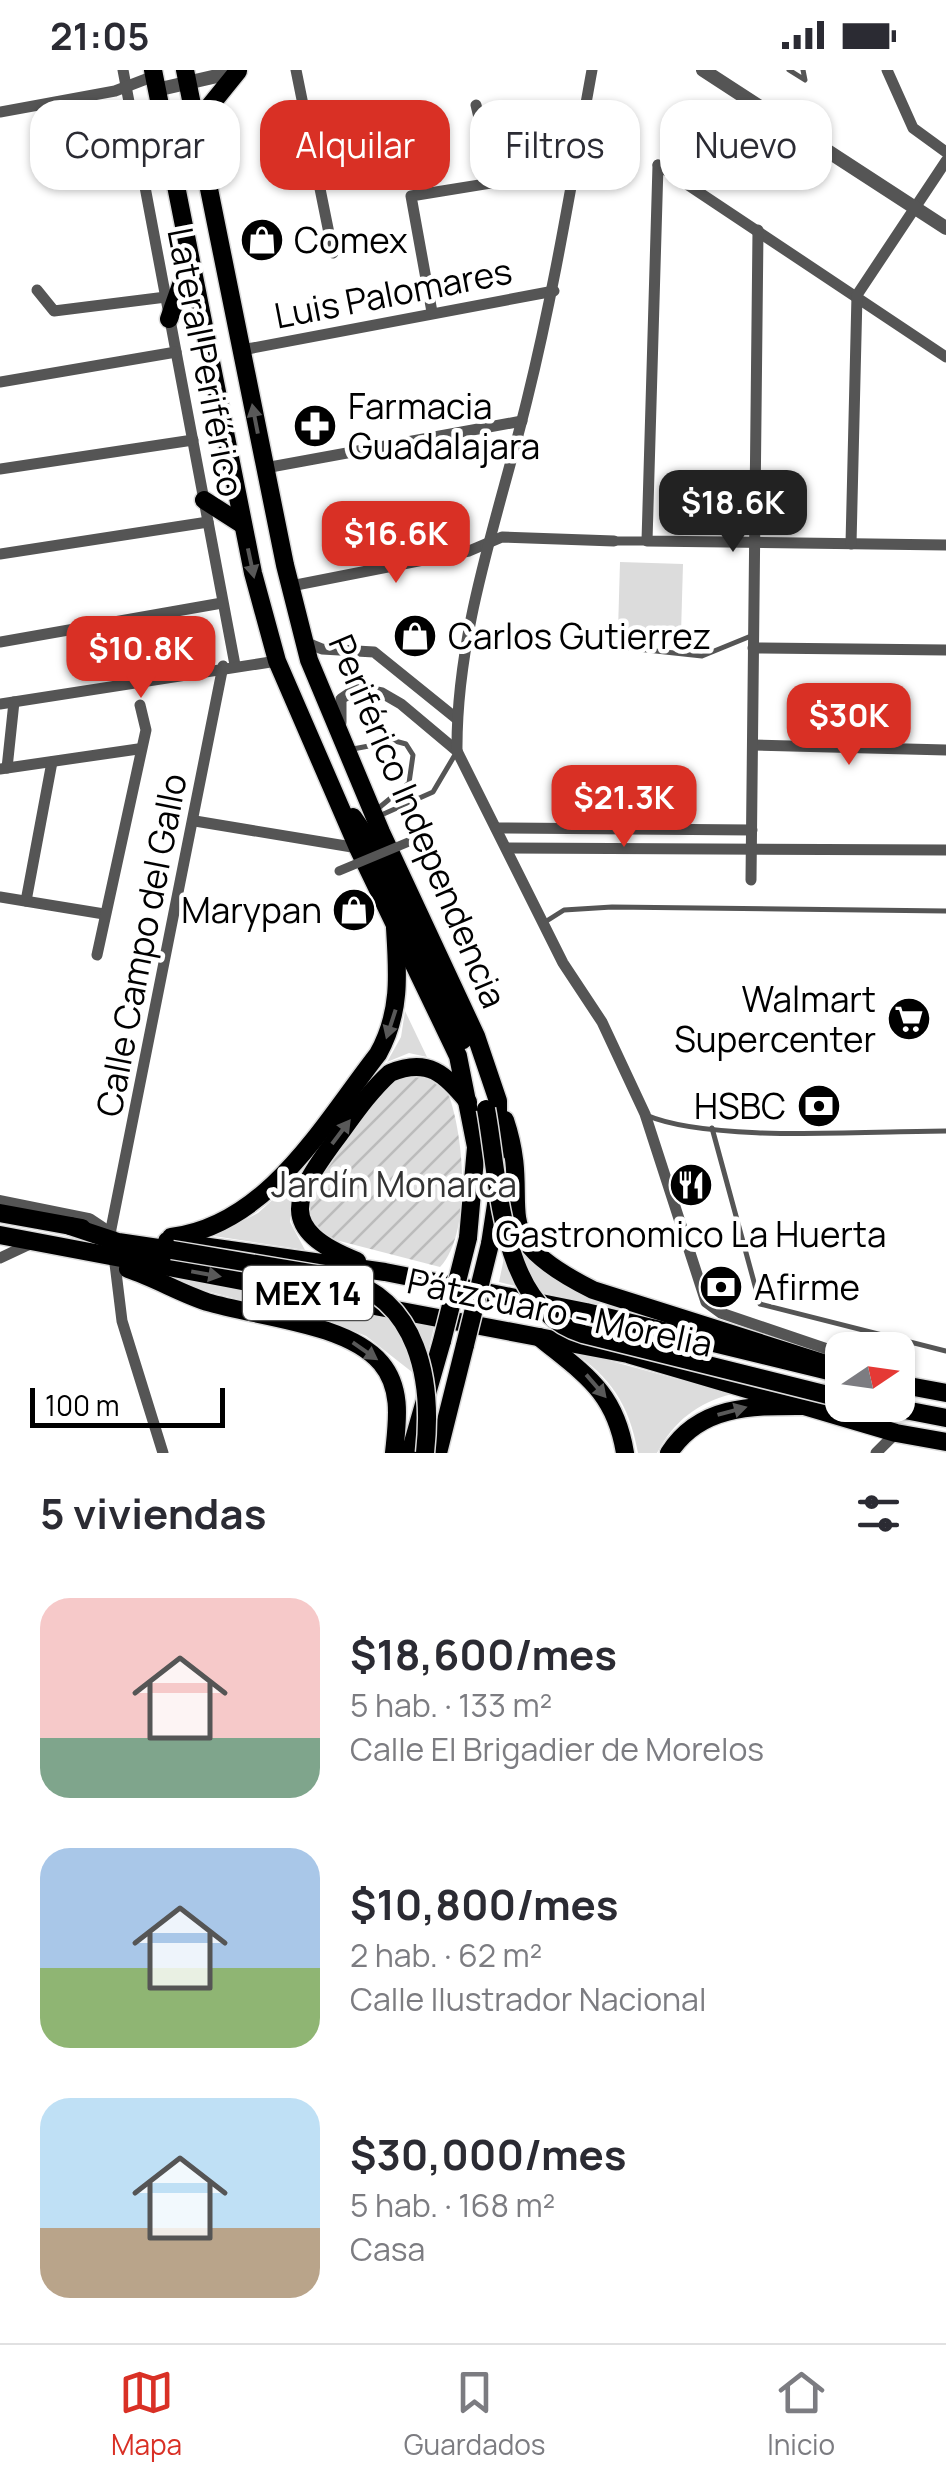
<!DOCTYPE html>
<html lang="es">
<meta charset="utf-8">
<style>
:root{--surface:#fff;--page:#f2f2f3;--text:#2b2b33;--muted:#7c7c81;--line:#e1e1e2;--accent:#d93025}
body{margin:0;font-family:Manrope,sans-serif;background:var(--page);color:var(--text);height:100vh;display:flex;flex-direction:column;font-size:38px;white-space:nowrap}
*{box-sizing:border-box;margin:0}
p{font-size:32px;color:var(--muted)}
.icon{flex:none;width:55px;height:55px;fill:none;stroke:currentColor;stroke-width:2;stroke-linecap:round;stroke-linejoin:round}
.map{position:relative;height:1383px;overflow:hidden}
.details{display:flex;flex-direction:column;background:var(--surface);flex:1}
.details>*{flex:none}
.hud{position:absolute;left:30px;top:30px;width:888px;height:90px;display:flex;gap:20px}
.needle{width:65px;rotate:77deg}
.buttons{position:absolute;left:825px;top:1262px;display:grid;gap:20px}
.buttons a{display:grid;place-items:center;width:90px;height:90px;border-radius:20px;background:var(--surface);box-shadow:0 2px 8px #0004;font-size:50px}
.scale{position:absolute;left:30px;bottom:25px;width:195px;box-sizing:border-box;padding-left:10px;border:5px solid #000;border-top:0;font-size:28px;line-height:35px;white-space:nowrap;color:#000;-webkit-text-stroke:8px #fff;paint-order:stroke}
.price{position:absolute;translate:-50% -85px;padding:0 22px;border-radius:20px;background:var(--accent);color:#fff;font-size:32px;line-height:65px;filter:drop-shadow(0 2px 5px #0008)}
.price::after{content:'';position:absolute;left:50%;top:60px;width:30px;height:22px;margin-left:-15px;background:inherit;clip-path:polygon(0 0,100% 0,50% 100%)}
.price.current{background:#222;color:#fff}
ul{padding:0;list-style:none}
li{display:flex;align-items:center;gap:30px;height:250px;padding:0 40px}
li span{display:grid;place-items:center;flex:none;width:280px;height:200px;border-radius:30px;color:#555}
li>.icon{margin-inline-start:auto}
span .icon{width:120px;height:120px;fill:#fffc;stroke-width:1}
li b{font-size:42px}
h2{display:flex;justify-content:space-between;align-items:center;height:120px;padding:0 40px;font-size:42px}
.tag{padding:0 35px;border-radius:30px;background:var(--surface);box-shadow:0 2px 8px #0004;font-size:35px;line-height:90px}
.tag.current{background:var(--accent);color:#fff}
.status{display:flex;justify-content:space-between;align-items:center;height:70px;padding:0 50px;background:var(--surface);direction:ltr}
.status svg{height:28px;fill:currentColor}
.menu{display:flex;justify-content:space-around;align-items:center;height:140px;border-top:2px solid var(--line);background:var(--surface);font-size:28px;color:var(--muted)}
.menu a{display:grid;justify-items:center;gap:5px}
.menu .current{color:var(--accent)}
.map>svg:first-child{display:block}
.grass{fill:#dcdcdc}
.garden{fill:url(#garden-furrows)}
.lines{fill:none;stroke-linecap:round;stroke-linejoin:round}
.primary-casing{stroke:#dbdbdb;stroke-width:21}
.trunk-casing{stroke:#dbdbdb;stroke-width:21}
.service{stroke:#555;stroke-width:5}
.pedestrian{stroke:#555;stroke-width:9}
.minor{stroke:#555;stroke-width:11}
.tertiary{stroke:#555;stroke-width:14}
.primary{stroke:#000;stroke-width:18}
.trunk{stroke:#000;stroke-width:18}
.trunk-bridge-casing{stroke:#dbdbdb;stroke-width:21;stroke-linecap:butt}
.pedestrian-bridge{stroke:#555;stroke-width:9}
.trunk-bridge{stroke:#000;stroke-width:18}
.oneway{fill:#595959}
.labels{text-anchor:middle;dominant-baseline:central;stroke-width:9;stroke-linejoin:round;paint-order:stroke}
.shield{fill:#fff;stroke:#4c4c4c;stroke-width:2.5}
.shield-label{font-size:32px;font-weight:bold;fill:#000}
.poi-label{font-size:35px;fill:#000;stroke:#fff;text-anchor:start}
.street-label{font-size:35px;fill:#000;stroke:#fff}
.park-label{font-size:35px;fill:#333;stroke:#fff}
</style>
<div class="status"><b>21:05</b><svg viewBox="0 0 49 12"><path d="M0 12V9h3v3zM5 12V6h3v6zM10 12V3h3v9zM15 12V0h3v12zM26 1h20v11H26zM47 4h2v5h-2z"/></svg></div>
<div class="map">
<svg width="946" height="1383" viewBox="0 0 946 1383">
<defs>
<pattern id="garden-furrows" width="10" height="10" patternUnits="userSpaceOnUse" patternTransform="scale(2.5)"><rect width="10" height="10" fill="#dcdcdc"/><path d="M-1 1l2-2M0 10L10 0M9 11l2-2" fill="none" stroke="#bbb"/></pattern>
</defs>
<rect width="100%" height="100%" fill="#fff"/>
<g class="grass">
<polygon points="620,492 683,494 681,563 618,561"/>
<polygon points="405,941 427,987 409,983 387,992 401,967"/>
<polygon points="291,1113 290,1152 305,1180 214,1166 258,1143"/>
<polygon points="509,1164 532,1189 636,1241 636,1245 499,1212"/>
<polygon points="168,1203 434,1257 425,1295 412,1302 366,1266 346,1258 184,1215"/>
<path d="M 570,1280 L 732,1324 C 697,1333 674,1351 657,1383 L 638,1383 C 629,1334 611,1307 570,1280 Z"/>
</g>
<path class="garden" d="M 408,1002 L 442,1009 C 464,1050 474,1161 440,1197 L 328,1168 C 313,1158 305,1140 310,1121 C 318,1095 384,1013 408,1002 Z"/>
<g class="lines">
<g class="primary-casing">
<g id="primary">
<polyline points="0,1143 82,1158"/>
<polyline points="0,1165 628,1284 896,1363 946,1372"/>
<path d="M 171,1167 C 268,1155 324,1053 378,984 C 401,943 398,904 395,858"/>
<polyline points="167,1171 385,1202 586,1242 837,1303"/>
<path d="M 357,1191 C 276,1159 293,1127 336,1069 C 353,1046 369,1022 390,1003 C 428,987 445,1004 468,1032"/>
<path d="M 128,1199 C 155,1208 180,1223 207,1232 C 257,1247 347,1253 381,1293 C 403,1319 397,1353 394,1383"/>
<polyline points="898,1314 946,1323"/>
</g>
</g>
<g class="trunk-casing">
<g id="trunk">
<polyline points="153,0 253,503 277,591 358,778 458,986 476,1077 468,1168"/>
<polyline points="185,0 285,495 309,590 381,762 476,966 498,1031 498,1082"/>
<polyline points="196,53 238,1"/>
<polyline points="169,249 190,189"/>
<polyline points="204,430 243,455"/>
<polyline points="353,747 373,776 463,970"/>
<path d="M 505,1050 C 536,1142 477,1162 593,1220 L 842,1299"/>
<polyline points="70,1156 118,1172 172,1180"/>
<polyline points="490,1174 497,1128"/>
<path d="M 539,1267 C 584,1304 615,1321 625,1383"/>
<polyline points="879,1335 946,1348"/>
<polyline points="410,1383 442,1271"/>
<polyline points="438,1383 465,1275"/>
<path d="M 669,1383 C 701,1333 756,1336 810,1336"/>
</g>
</g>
<g class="service">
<polyline points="789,0 805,10 803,0"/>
<polyline points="628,578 702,586 751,566"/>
<polyline points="353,679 395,671 406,674 413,685 409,713 375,741"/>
<polyline points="379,746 433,722 456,683"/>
<polyline points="545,852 564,840 612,837 946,841"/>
<path d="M 646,1045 C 710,1073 871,1061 946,1061"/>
<polyline points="712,1058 760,1234 946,1281"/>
</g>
<polyline class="pedestrian" points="614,471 647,471"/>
<g class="minor">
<polyline points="123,0 235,595"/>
<polyline points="296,0 333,183"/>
<polyline points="887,0 913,58 946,82"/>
<polyline points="476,35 482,60 585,36"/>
<polyline points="0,42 115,21 154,6"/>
<polyline points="658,95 647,471 946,475"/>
<polyline points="658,95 946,287"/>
<polyline points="37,220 54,241 166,227"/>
<polyline points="432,242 411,126 572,100"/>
<polyline points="242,280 554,221"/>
<polyline points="0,312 176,282"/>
<polyline points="265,398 522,351"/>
<polyline points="0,399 193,370"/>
<polyline points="851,474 857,225 946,91"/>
<polyline points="0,484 208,452"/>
<polyline points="291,516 469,481 502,467 614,471"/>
<polyline points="0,572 222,533"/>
<polyline points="305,572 322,579 374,582 457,649"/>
<polyline points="753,578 946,580"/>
<polyline points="0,634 277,591"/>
<polyline points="341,652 341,629 357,618 382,623 401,634 457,681 563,893 602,952 645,1044 706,1232 721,1243 842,1284"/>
<polyline points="753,675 946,680"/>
<path d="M 457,681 C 456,561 499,445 527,330 C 554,221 572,110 592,0"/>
<polyline points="7,698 14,632"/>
<polyline points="0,699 138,679"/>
<polyline points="195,751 358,778"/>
<polyline points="496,758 752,760"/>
<polyline points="507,778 946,780"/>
<polyline points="751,810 758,160"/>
<polyline points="0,827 104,844"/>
<polyline points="26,831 52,692"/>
<polyline points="97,885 146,660 140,635"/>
<polyline points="110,1164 223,596"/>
<polyline points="0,1188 32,1173"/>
<polyline points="115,1194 122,1251 163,1383"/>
<polyline points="876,1383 896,1363"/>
</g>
<g class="tertiary">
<polyline points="703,0 946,158"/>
<polyline points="156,20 239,1"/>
<polyline points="0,1132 89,1150 110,1164"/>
</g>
<use href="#primary" class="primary"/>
<use href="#trunk" class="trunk"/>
<g class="trunk-bridge-casing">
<g id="trunk-bridge">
<path d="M 486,1039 C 500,1114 499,1239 583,1264 L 836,1327"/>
<path d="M 172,1180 L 340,1208 C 419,1229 433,1311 425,1383"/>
<polyline points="442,1271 468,1168"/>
<polyline points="465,1275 490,1174"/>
</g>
</g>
<polyline class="pedestrian-bridge" points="339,801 411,771"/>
<use href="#trunk-bridge" class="trunk-bridge"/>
</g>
<defs><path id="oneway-solid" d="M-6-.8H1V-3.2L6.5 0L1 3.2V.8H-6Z" transform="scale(2.5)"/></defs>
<g class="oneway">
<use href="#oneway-solid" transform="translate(255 349) rotate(-101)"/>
<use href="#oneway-solid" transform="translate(251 493) rotate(78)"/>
<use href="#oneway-solid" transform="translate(391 954) rotate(108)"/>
<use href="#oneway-solid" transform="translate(341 1062) rotate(-53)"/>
<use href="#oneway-solid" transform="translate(206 1204) rotate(10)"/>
<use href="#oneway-solid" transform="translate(365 1281) rotate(35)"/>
<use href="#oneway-solid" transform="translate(596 1316) rotate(49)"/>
<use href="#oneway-solid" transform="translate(732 1341) rotate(-15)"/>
</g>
<defs>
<g id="shop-disc" transform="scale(2.25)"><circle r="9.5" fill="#000" stroke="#fff"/><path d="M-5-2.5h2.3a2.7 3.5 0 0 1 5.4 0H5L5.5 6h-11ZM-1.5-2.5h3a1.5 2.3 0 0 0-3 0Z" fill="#fff"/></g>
<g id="pharmacy-disc" transform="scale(2.25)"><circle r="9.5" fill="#000" stroke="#fff"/><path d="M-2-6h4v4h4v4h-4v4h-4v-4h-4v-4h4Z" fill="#fff"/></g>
<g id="supermarket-disc" transform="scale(2.25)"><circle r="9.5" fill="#000" stroke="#fff"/><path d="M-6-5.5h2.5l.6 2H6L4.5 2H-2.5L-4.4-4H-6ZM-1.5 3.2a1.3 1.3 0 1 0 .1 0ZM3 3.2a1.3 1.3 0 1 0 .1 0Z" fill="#fff"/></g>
<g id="bank-disc" transform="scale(2.25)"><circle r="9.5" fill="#000" stroke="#fff"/><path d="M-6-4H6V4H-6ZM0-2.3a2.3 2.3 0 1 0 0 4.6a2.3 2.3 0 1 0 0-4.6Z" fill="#fff"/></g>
<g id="restaurant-disc" transform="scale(2.25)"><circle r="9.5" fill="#000" stroke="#fff"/><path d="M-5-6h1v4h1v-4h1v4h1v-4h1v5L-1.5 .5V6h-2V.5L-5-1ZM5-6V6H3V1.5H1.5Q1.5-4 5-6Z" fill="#fff"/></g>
</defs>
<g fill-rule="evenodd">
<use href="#shop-disc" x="262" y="170"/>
<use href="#pharmacy-disc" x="315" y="356"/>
<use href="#shop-disc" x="415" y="566"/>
<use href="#shop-disc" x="354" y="840"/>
<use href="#supermarket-disc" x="909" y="949"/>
<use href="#bank-disc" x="819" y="1036"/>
<use href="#restaurant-disc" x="691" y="1115"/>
<use href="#bank-disc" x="721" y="1217"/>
</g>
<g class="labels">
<rect class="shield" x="243" y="1196" width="130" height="54" rx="8"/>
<g class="shield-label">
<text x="308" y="1223">MEX 14</text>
</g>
<g class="poi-label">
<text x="294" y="170">Comex</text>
<text x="348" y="336">Farmacia<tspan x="348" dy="40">Guadalajara</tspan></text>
<text x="448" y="566">Carlos Gutierrez</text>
<text x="322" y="840" text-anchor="end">Marypan</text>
<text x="876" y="929" text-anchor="end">Walmart<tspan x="876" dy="40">Supercenter</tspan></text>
<text x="786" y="1036" text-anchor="end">HSBC</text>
<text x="691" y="1164" text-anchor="middle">Gastronomico La Huerta</text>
<text x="754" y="1217">Afirme</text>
</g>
<g class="street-label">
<text transform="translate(393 223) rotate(-11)">Luis Palomares</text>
<text transform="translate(206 292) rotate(79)">Lateral Periférico</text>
<text transform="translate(418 751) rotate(67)">Periférico Independencia</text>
<text transform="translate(141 875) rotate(-79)">Calle Campo del Gallo</text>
<text transform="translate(560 1242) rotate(12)">Pátzcuaro - Morelia</text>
</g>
<g class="park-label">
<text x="394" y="1114">Jardín Monarca</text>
</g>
</g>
</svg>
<div class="buttons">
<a><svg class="needle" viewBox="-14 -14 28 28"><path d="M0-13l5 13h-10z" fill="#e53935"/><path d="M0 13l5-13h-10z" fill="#7c7c81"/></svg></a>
</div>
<div class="scale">100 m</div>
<b class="price current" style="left:733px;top:485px">$18.6K</b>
<b class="price" style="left:396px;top:516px">$16.6K</b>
<b class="price" style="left:141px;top:631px">$10.8K</b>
<b class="price" style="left:849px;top:698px">$30K</b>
<b class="price" style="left:624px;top:780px">$21.3K</b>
<div class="hud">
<a class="tag">Comprar</a>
<a class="tag current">Alquilar</a>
<a class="tag">Filtros</a>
<a class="tag">Nuevo</a>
</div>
</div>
<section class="details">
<h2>5 viviendas<svg class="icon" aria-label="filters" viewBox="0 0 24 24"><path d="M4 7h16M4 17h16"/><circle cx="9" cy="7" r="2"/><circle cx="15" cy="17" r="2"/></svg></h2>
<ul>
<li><span style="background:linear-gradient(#f6c9c9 70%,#7fa58c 0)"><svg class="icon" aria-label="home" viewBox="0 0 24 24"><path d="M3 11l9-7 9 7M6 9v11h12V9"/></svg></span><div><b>$18,600/mes</b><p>5 hab. · 133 m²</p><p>Calle El Brigadier de Morelos</p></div></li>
<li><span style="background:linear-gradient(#a9c7e8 60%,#8fb573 0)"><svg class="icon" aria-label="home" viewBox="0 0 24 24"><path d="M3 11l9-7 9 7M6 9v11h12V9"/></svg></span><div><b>$10,800/mes</b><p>2 hab. · 62 m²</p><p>Calle Ilustrador Nacional</p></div></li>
<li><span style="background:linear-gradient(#bfe0f5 65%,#b9a48a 0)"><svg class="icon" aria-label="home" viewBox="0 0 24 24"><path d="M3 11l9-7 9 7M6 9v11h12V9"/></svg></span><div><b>$30,000/mes</b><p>5 hab. · 168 m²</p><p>Casa</p></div></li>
</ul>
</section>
<nav class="menu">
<a class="current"><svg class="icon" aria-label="map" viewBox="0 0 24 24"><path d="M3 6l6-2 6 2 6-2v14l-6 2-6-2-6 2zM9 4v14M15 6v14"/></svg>Mapa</a>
<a><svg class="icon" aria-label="saved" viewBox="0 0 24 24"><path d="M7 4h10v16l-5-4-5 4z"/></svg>Guardados</a>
<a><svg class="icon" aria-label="home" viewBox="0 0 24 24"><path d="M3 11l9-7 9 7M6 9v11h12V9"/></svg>Inicio</a>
</nav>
